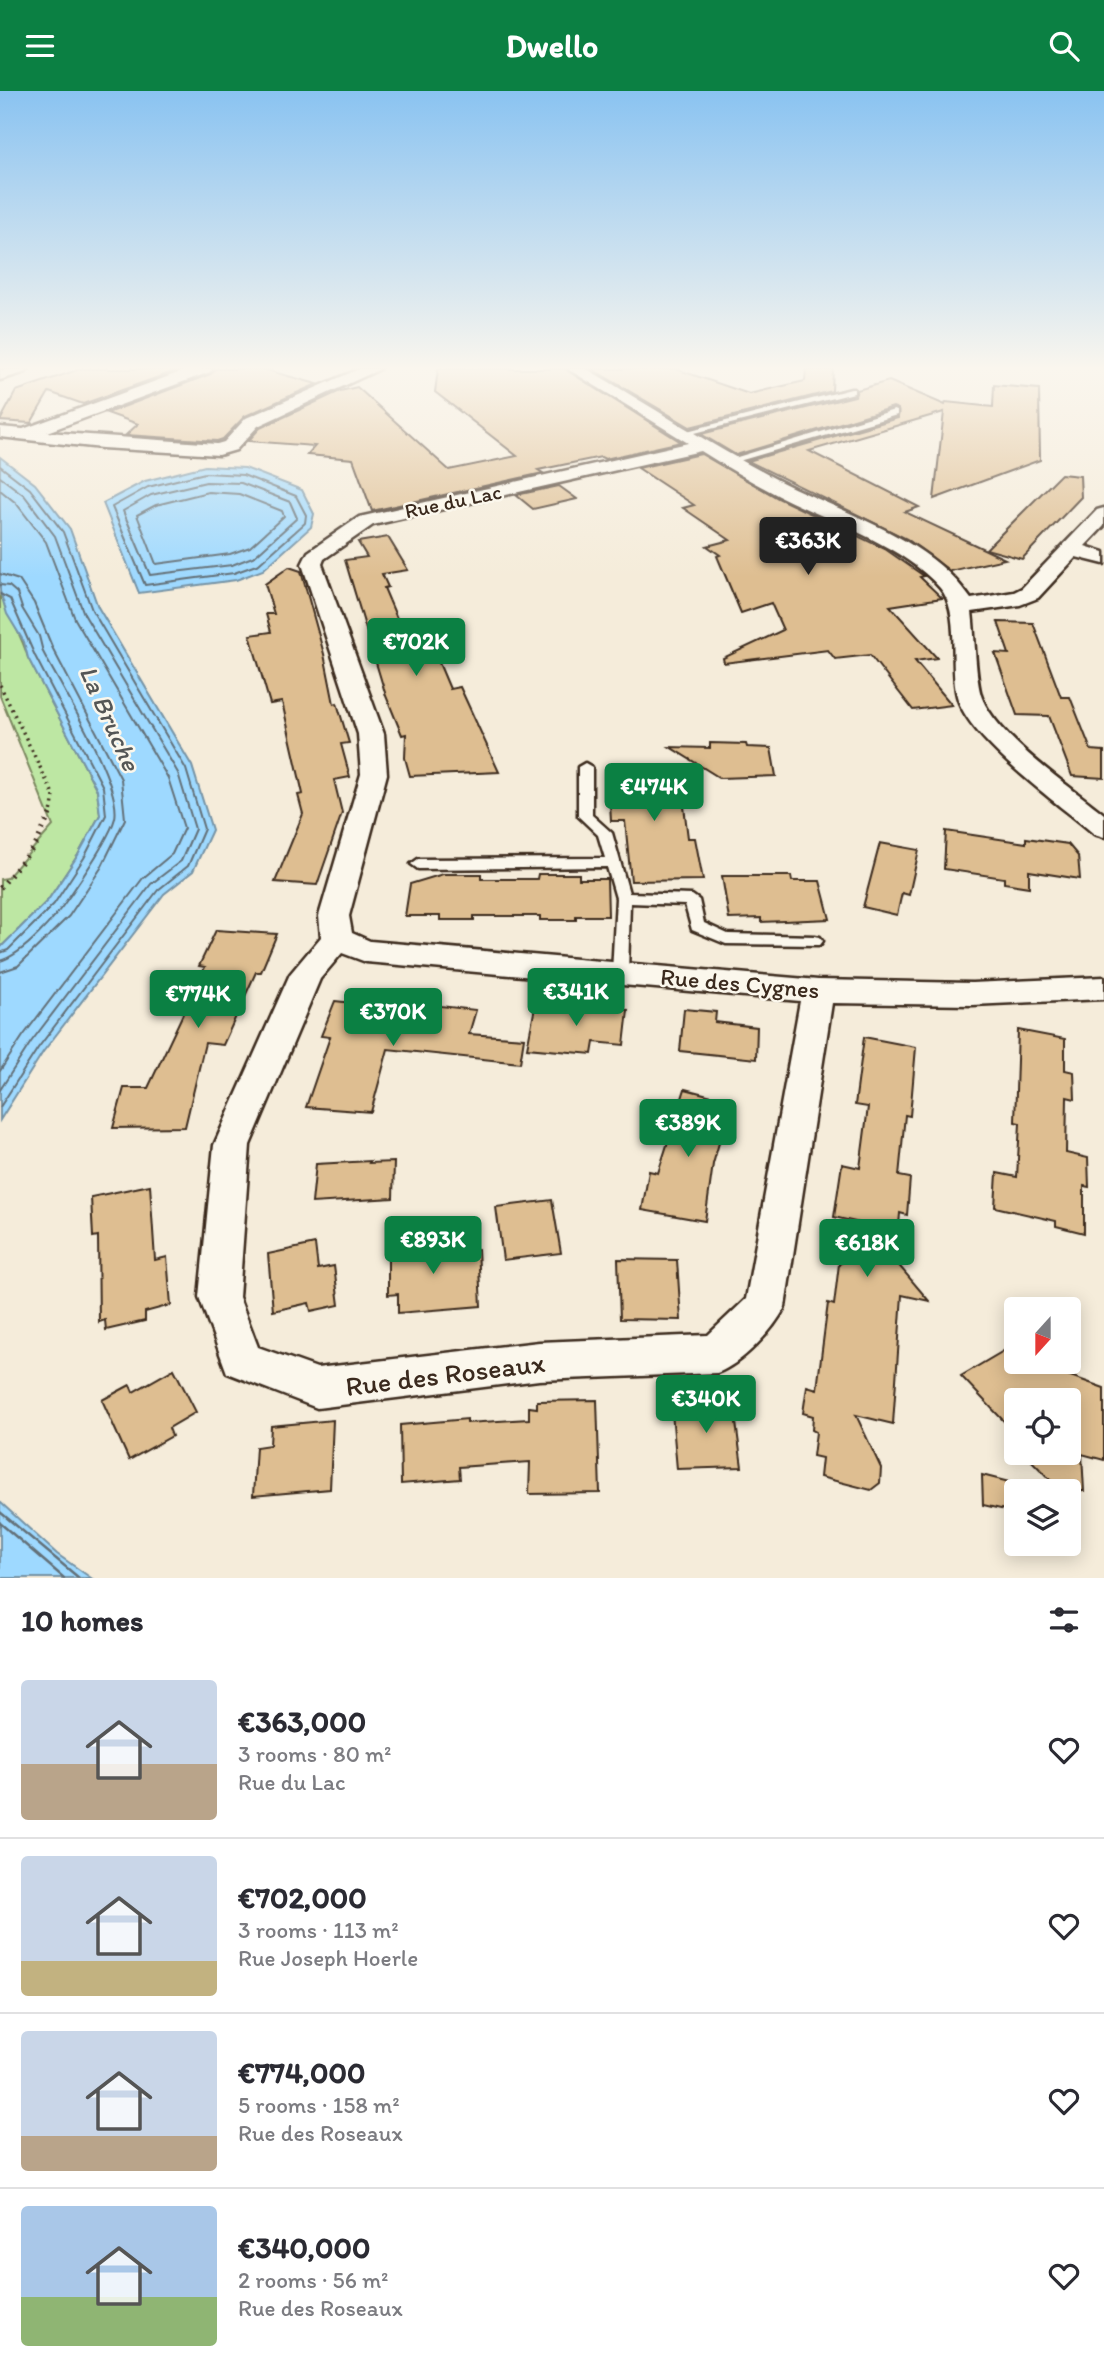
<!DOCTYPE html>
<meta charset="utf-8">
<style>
:root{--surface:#fff;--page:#f7f7f7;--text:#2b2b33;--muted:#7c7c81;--line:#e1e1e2;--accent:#0b8043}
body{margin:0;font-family:Itim,sans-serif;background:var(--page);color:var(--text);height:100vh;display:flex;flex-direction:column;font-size:26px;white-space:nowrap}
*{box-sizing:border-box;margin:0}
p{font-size:23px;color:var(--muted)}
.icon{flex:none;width:38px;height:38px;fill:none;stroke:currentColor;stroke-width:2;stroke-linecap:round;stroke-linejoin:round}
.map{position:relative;height:1487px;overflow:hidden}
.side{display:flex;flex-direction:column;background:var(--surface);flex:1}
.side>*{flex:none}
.needle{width:46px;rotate:201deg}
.tools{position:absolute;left:1004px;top:1206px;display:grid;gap:14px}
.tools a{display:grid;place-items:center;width:77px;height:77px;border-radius:7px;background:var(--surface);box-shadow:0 4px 18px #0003;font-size:35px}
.price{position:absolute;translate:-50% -60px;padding:0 16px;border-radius:7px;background:var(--accent);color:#fff;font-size:23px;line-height:46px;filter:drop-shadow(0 2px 4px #0008)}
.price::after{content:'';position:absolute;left:50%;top:42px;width:21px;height:16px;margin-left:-10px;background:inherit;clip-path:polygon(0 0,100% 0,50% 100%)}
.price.active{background:#222;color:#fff}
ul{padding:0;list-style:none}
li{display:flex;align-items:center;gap:21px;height:175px;padding:0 21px}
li+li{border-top:2px solid var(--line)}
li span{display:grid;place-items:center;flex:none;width:196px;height:140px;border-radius:7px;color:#555}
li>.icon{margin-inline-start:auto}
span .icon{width:84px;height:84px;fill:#fffc;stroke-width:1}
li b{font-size:30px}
h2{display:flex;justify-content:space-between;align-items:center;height:84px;padding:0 21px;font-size:30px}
header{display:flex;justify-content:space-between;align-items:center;height:91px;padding:0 21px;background:var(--accent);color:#fff;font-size:32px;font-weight:700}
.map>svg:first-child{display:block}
.green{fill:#bde7a3;stroke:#7c8860;stroke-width:2}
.water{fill:#9ed9ff;stroke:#7693a5;stroke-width:2}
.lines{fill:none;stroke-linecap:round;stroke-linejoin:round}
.shore-far1{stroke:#637078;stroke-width:2}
.shore{stroke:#637078;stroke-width:2.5}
.building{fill:#debe91;stroke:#3b2a1e;stroke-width:2}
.lane-casing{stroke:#3b2a1e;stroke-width:5}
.street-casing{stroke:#3b2a1e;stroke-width:5}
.path-far1{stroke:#3b2a1e;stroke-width:3.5;stroke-dasharray:2 4.5;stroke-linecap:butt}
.path{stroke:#3b2a1e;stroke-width:5;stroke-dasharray:2 6;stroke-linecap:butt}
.lane{fill:#fbf7ec;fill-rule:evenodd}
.street{fill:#fbf7ec;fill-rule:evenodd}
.labels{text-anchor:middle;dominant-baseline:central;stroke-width:5;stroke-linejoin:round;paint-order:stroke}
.far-street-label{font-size:21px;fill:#3b2a1e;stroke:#fbf7ec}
.street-label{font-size:24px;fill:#3b2a1e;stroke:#fbf7ec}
.water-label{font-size:26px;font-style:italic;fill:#545656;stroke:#fbf7ec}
.near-street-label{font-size:28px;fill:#3b2a1e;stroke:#fbf7ec}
</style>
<header><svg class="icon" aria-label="menu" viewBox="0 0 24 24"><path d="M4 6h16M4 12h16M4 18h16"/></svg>Dwello<svg class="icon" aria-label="search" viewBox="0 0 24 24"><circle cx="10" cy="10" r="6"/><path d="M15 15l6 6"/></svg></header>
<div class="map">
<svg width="1104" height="1487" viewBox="0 0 1104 1487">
<rect width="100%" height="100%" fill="#f5ecda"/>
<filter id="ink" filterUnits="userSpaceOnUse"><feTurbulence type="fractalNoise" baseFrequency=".0143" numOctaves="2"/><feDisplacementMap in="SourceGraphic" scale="14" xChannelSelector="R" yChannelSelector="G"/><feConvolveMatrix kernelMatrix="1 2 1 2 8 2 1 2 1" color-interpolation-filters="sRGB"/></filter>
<g filter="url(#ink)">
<path class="green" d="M 0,500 C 7,524 22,543 28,567 L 97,699 L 100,724 L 78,764 L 48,809 L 0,857 L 0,788 L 7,787 L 53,735 L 0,605 Z"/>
<g class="water">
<polygon points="0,366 35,393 70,438 98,516 192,675 212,739 193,780 164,803 43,961 0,1029 0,857 48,809 78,764 100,724 97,699 28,567 24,551 7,523 0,500"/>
<polygon points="205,375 245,377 302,399 314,423 311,436 263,479 236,489 139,502 103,412 145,390"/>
<polygon points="0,1411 57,1463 91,1487 0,1487"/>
</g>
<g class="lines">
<g class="shore-far1">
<polyline points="0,375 30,398 63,441 92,519 186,678 204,738 188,775 158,799 38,957 0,1016"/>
<polygon points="205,382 243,384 296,405 306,424 305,432 259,473 234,482 145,494 112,416 148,396"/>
<polyline points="0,386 24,404 55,445 84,523 178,682 195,738 181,770 151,793 31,951 0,999"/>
<polygon points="206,391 241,392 290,411 297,427 255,465 232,474 150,484 123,420 151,404"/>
<polyline points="0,399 16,412 46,451 75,528 168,687 184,737 172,763 143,787 23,945 0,980"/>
<polygon points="208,401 239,403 282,420 284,425 250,456 230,463 156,473 137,424 156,414"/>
<polyline points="0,483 19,489 34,512 53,558 121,688 125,728 101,777 69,825 18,875 0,881"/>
<path d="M 0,494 L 9,495 L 17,502 L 22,517 L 39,545 L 43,561 C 60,594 122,693 115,727 C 110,747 82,787 69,806 C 55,827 24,863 0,870"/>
<polyline points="0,503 10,508 35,565 103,696 106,724 84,767 54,813 8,859 0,862"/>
</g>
<g class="shore">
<polyline points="0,1421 79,1487"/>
<polyline points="0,1432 64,1487"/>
</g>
</g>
<g class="building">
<polygon points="80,278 181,278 83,313 49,301 31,332 0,330 16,300"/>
<polygon points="215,278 263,278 317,293 245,325 223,348 217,350 126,344 138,333 107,322 211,283"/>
<polygon points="438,278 565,278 681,351 605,368 601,366 538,379 543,382 372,420 353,368 307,364 315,355 248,350 260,337 340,300 357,296 449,379 517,365 435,301"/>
<polygon points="592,278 676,278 749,303 805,290 806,278 833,278 832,300 690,336"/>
<polygon points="889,290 945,314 946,311 993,316 994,294 1039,298 1040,369 934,408 944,321 809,360 919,416 905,421 1005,468 950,480 907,448 748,370 898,327 898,318 893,316 736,364 701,343 855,305 857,299"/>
<polygon points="701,363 778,407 885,458 924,485 920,486 942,507 890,515 937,567 915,570 952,614 913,619 870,564 835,568 828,559 724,572 723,567 783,539 771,512 741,522 717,465 720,464 707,455 730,449 683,417 694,414 638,377"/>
<polygon points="1061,383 1080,385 1081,406 1022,468 986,458"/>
<polygon points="559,395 577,408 533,418 516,404"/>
<polygon points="388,446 408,479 382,483 388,496 384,497 404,544 426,541 450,598 460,596 499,681 410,685 405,667 406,643 402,644 386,605 345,469 367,466 358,451"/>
<polygon points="289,476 301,480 324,563 334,613 337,612 349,652 341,653 350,686 334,689 342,722 317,794 275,791 303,723 298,704 303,703 282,611 270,613 250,544 271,541 266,523 274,523 265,493"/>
<polygon points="998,531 1033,532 1061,606 1070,606 1091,659 1104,660 1104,687 1072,685 1049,625 1017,624 995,562 1009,563"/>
<polygon points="710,652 746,653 747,656 771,657 776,685 720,687 670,656 710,657"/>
<polygon points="608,676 679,676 688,747 695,747 703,789 631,790 625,730 611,730"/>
<polygon points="946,740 1026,752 1026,747 1068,753 1078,765 1080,788 1029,780 1029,796 1004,792 1004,787 944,778"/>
<polygon points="880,752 919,759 909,804 902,802 897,824 863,816"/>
<polygon points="443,783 481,783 481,788 537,788 538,783 579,783 579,788 607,788 608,825 576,825 576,829 540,829 540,825 474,825 474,829 440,829 440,825 405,825 410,793"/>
<polygon points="722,785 791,785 792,790 820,790 830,828 761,831 761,827 729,828"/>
<polygon points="216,839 277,843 261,881 256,881 223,954 205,952 185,1036 113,1037 124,997 148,997 205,876 199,875"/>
<polygon points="335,910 430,921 432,914 476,919 469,943 524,947 520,972 388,958 371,1021 306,1016 330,946 321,945"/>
<polygon points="536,911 628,919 624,954 594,951 592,963 527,957"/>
<polygon points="684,918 716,921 715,931 757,936 756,968 680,960"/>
<polygon points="1018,939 1065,948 1065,979 1074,981 1075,1008 1067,1006 1066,1062 1088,1067 1089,1096 1084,1095 1084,1142 1056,1135 1056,1130 995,1116 997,1082 1017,1086 1020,1032 1015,1031"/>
<polygon points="864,946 916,956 910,1025 905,1024 899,1085 910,1087 907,1124 900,1122 896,1171 929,1210 902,1204 893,1333 856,1324 881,1377 880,1392 871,1399 820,1386 822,1367 813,1365 816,1341 812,1339 813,1325 803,1322 807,1295 817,1298 828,1212 834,1214 839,1173 899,1141 834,1126 842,1073 860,1077 868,1016 855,1014"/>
<polygon points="685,998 731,1010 713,1073 705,1130 642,1119 649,1080 658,1082"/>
<polygon points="370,1070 369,1072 394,1071 393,1107 312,1112 316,1073"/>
<polygon points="150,1094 155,1169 167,1166 171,1214 145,1221 145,1230 106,1239 105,1229 99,1231 98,1145 93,1146 91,1106"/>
<polygon points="552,1109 561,1162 503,1169 496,1116"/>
<polygon points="448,1146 448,1161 478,1158 481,1215 398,1222 398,1203 388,1204 388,1151"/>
<polygon points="315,1153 318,1178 334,1175 339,1214 311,1220 309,1212 273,1220 268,1163"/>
<polygon points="618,1168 677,1169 681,1229 620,1228"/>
<polygon points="1017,1252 1017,1270 1037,1270 1051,1278 1104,1297 1104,1369 1082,1363 1084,1400 1061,1400 1024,1362 1076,1362 1069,1360 1069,1309 1017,1309 1017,1344 961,1285"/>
<polygon points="174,1278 196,1321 169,1337 172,1345 129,1369 102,1309 130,1294 133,1301"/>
<polygon points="597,1309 600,1402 529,1403 530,1371 459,1376 460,1388 401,1393 400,1334 467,1328 467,1332 529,1328 529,1316 537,1317 537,1310"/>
<polygon points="733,1309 742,1376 677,1378 671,1310"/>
<polygon points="333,1329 330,1398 253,1405 256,1356 270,1354 271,1335"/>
<polygon points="982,1384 1017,1393 1017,1418 1014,1417 1014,1421 983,1414"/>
</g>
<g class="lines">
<g class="lane-casing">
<g id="lane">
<polygon points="851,298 854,298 854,302 683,345 679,342"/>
<polygon points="894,319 897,320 897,324 732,372 724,370"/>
<polygon points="585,672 592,676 592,724 612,742 629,802 692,804 699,809 704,832 728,843 815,845 820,846 823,850 820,854 726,853 692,839 685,814 630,812 628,882 626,886 614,886 612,882 616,807 607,776 418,778 411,773 418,768 605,767 598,744 578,725 578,676"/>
</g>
</g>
<g class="street-casing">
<g id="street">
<polygon points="28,278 26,281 0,289 0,279"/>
<polygon points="189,278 212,278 210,281 47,341 217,353 224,351 246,327 359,278 380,278 258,335 236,359 219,364 102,357 0,346 0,336 23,338"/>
<path d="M 568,278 L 587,278 C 649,314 709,353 772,386 C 839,422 926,443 971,508 L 1014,501 L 1022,497 L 1097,419 L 1104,417 L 1104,435 L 1085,455 L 1104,461 L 1104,473 L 1076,466 L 1038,507 L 1020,514 L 972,521 C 975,543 975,589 982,607 C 998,647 1071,696 1104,723 L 1104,746 L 1094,743 C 1059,713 967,648 957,605 C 949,574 961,521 940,497 C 903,454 829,430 779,405 C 752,391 726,376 701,360 L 373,434 L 324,468 L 322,473 L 384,643 L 387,683 L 349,825 L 352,842 L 370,850 L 818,889 L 972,892 L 1104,886 L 1104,908 L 972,914 L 832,912 L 785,1216 C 774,1239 741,1273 717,1282 L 539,1289 L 317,1317 L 227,1282 L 199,1206 L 214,1054 L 290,883 L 321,846 L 319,825 L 361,683 L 358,643 L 302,473 L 308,461 L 359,426 L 688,352 ZM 342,862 L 366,871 L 800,910 L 746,1208 L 708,1244 L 539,1251 L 317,1277 L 258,1256 L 239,1206 L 250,1054 L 320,888 Z"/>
</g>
</g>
<polyline class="path-far1" points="0,594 54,705 51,722"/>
<polyline class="path" points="0,797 35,755 51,721"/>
<use href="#lane" class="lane"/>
<use href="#street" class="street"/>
</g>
</g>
<linearGradient id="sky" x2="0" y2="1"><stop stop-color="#8ac3f1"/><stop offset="0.57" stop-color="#faf6ee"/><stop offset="1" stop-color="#faf6ee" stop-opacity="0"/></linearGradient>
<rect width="1104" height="486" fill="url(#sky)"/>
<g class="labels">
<g class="far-street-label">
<text transform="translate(453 410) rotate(-12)">Rue du Lac</text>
</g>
<g class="street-label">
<text transform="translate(740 892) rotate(5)">Rue des Cygnes</text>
</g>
<g class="water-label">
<text transform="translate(110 627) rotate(66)">La Bruche</text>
</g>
<g class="near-street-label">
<text transform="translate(445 1283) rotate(-7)">Rue des Roseaux</text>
</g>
</g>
</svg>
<div class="tools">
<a><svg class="needle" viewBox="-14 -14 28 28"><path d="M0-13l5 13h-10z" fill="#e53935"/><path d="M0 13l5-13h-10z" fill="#7c7c81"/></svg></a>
<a><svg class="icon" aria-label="locate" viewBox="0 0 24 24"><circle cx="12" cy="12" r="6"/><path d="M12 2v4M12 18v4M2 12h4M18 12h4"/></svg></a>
<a><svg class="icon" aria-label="layers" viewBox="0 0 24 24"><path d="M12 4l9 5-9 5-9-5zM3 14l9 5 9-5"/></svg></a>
</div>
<b class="price active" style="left:808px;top:486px">€363K</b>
<b class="price" style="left:416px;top:587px">€702K</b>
<b class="price" style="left:654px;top:732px">€474K</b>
<b class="price" style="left:576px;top:937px">€341K</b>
<b class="price" style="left:198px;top:939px">€774K</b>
<b class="price" style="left:393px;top:957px">€370K</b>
<b class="price" style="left:688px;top:1068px">€389K</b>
<b class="price" style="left:433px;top:1185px">€893K</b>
<b class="price" style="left:867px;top:1188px">€618K</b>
<b class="price" style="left:706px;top:1344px">€340K</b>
</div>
<section class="side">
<h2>10 homes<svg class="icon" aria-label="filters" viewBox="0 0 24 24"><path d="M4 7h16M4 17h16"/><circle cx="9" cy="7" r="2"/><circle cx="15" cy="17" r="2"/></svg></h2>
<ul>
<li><span style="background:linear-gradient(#c9d6e8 60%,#b9a48a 0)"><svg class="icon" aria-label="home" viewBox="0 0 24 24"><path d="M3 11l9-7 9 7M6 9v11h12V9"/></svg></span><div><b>€363,000</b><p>3 rooms · 80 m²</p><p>Rue du Lac</p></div><svg class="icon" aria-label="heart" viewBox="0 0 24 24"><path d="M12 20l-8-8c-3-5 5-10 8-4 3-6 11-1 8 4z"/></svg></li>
<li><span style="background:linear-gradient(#c9d6e8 75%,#c2b280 0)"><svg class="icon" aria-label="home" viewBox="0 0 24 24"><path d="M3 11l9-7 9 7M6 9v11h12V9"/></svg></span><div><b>€702,000</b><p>3 rooms · 113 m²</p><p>Rue Joseph Hoerle</p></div><svg class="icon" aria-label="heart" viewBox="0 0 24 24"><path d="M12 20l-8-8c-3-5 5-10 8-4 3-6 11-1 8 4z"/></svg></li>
<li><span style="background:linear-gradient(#c9d6e8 75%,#b9a48a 0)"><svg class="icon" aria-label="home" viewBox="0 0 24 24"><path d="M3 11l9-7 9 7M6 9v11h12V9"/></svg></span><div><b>€774,000</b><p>5 rooms · 158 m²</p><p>Rue des Roseaux</p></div><svg class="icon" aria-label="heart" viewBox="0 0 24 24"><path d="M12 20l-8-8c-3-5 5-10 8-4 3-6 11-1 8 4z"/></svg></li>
<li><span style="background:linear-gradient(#a9c7e8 65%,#8fb573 0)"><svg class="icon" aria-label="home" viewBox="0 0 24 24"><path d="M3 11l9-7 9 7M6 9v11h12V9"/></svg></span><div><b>€340,000</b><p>2 rooms · 56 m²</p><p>Rue des Roseaux</p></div><svg class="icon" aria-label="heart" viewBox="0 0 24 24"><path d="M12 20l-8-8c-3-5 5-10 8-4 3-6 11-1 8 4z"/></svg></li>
</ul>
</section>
